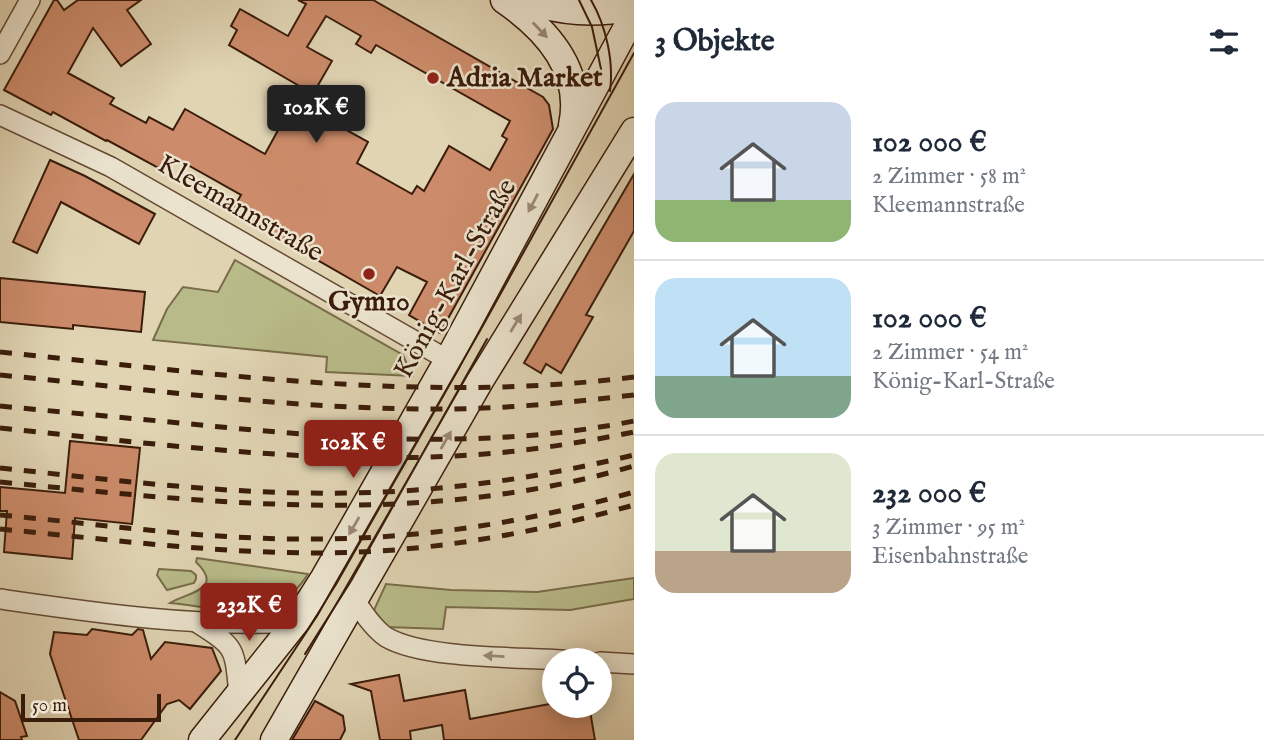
<!DOCTYPE html>
<html lang="de">
<meta charset="utf-8">
<style>
:root{--surface:#fff;--page:#f2f2f3;--text:#1f2937;--muted:#747a83;--line:#e0e1e3;--accent:#8f2418}
body{margin:0;font-family:"IM FELL English",serif;background:var(--page);color:var(--text);height:100vh;display:flex;flex-direction:column;font-size:26px;white-space:nowrap}
*{box-sizing:border-box;margin:0}
p{font-size:23px;color:var(--muted)}
.icon{flex:none;width:38px;height:38px;fill:none;stroke:currentColor;stroke-width:2;stroke-linecap:round;stroke-linejoin:round}
.map{position:relative;flex:1;overflow:hidden}
.sheet{display:flex;flex-direction:column;background:var(--surface);width:630px}
.sheet>*{flex:none}
.controls{position:absolute;left:542px;top:648px;display:grid;gap:14px}
.controls a{display:grid;place-items:center;width:70px;height:70px;border-radius:50%;background:var(--surface);box-shadow:0 4px 18px #0003;font-size:35px}
.scale{position:absolute;left:21px;bottom:18px;width:140px;box-sizing:border-box;padding-left:7px;border:4px solid #3a1c0a;border-top:0;font-size:19px;line-height:24px;white-space:nowrap;color:#3a1c0a;-webkit-text-stroke:5px #ebe3ce;paint-order:stroke}
.price{position:absolute;translate:-50% -60px;padding:0 16px;border-radius:7px;background:var(--accent);color:#fff;font-size:23px;line-height:46px;filter:drop-shadow(0 2px 4px #0008)}
.price::after{content:'';position:absolute;left:50%;top:42px;width:21px;height:16px;margin-left:-10px;background:inherit;clip-path:polygon(0 0,100% 0,50% 100%)}
.price.active{background:#222;color:#fff}
ul{padding:0;list-style:none}
li{display:flex;align-items:center;gap:21px;height:175px;padding:0 21px}
li+li{border-top:2px solid var(--line)}
li span{display:grid;place-items:center;flex:none;width:196px;height:140px;border-radius:21px;color:#555}
li>.icon{margin-inline-start:auto}
span .icon{width:84px;height:84px;fill:#fffc;stroke-width:1}
li b{font-size:30px}
h2{display:flex;justify-content:space-between;align-items:center;height:84px;padding:0 21px;font-size:30px}
main{display:flex;flex:1;min-height:0}
.map>svg:first-child{display:block}
.green{fill:#b8bb89;stroke:#796c4a;stroke-width:2}
.building{fill:#cc8b6a;stroke:#3a1c0a;stroke-width:2}
.lines{fill:none;stroke-linecap:round;stroke-linejoin:round}
.street-casing{stroke:#644a34;stroke-width:22}
.secondary-casing{stroke:#3a1c0a;stroke-width:29}
.street{stroke:#ebe3ce;stroke-width:19}
.secondary{stroke:#ebe3ce;stroke-width:26}
.tram{stroke:#3a1c0a;stroke-width:2}
.rail{stroke:#3a1c0a;stroke-width:5;stroke-dasharray:12 12;stroke-linecap:butt}
.oneway{fill:#9b8976}
.poi-dot{fill:#8f2418;stroke:#ebe3ce;stroke-width:2.5}
.labels{text-anchor:middle;dominant-baseline:central;stroke-width:5;stroke-linejoin:round;paint-order:stroke}
.poi-label{font-size:28px;font-weight:bold;fill:#3a1c0a;stroke:#ebe3ce;text-anchor:start}
.street-label{font-size:28px;fill:#3a1c0a;stroke:#ebe3ce}
</style>
<main>
<div class="map">
<svg width="634" height="740" viewBox="0 0 634 740">
<rect width="100%" height="100%" fill="#e0d4b3"/>
<filter id="stains"><feTurbulence type="fractalNoise" baseFrequency=".00286" numOctaves="4"/><feColorMatrix values="0 0 0 0 .2 0 0 0 0 .09 0 0 0 0 .02 0 0 0 .5 -.17"/></filter>
<radialGradient id="worn" r=".72"><stop offset=".6" stop-color="#630" stop-opacity="0"/><stop offset="1" stop-color="#630" stop-opacity=".3"/></radialGradient>
<g class="green">
<polygon points="235,260 403,355 412,376 326,372 327,357 153,340 167,309 183,287 218,292"/>
<path d="M 197,558 L 308,574 C 275,628 223,608 170,603 C 188,592 225,590 196,562 Z"/>
<polygon points="159,569 191,571 196,575 196,579 194,583 167,590 157,575"/>
<polygon points="634,578 634,599 570,610 446,607 443,629 387,627 374,610 386,584 451,590 537,592"/>
</g>
<g class="building">
<polygon points="54,0 57,0 64,10 78,0 141,0 127,10 151,44 121,66 93,28 68,73 114,98 110,104 146,123 149,117 173,130 185,109 265,154 294,101 368,142 357,163 412,194 417,186 424,191 449,146 490,170 507,139 502,136 510,121 376,45 371,53 356,44 361,36 326,16 307,47 332,61 313,94 229,45 237,30 231,26 240,9 288,36 306,4 298,0 373,0 543,97 549,105 553,129 440,333 409,315 427,282 397,267 380,296 232,211 241,195 170,155 162,170 107,140 106,141 53,112 51,115 4,90"/>
<polygon points="50,160 85,176 155,214 139,244 61,202 37,253 13,242"/>
<polygon points="634,174 634,231 586,315 593,317 561,373 546,364 541,373 524,363"/>
<polygon points="0,278 145,292 141,332 73,325 73,329 0,322"/>
<polygon points="70,441 140,448 132,524 75,518 72,559 4,552 7,511 0,511 0,487 65,493"/>
<polygon points="92,629 132,635 138,629 143,630 151,659 165,642 212,648 221,671 190,709 179,700 167,704 141,740 79,740 50,654 54,632 87,635"/>
<polygon points="399,675 404,701 465,690 470,719 555,703 555,705 589,705 595,740 444,740 442,725 410,731 411,740 380,740 371,691 351,684"/>
<polygon points="0,692 15,701 27,736 21,737 22,740 0,740"/>
<polygon points="315,701 343,716 345,730 340,740 292,740"/>
</g>
<g class="lines">
<g class="street-casing">
<g id="street">
<polyline points="0,54 30,0"/>
<polyline points="0,115 111,167 448,360"/>
<path d="M 0,599 C 97,613 198,628 296,622"/>
<path d="M 355,600 C 363,613 373,628 386,637 C 423,659 517,657 562,660"/>
<path d="M 196,622 C 237,648 234,647 239,694"/>
<polyline points="600,662 634,664"/>
</g>
</g>
<g class="secondary-casing">
<g id="secondary">
<path d="M 504,0 C 546,29 584,70 572,125"/>
<path d="M 523,0 C 563,12 593,15 634,7"/>
<polyline points="202,740 296,622 324,578 448,360 634,14"/>
<polyline points="274,740 480,381 634,131"/>
</g>
</g>
<use href="#street" class="street"/>
<use href="#secondary" class="secondary"/>
<g class="tram">
<polyline points="579,0 592,27 601,69"/>
<path d="M 591,0 C 606,26 614,61 610,91"/>
<polyline points="305,654 351,581 487,339"/>
<polyline points="235,740 317,616 481,329 634,53"/>
</g>
<g class="rail">
<path d="M 0,352 C 211,373 422,404 634,377"/>
<path d="M 0,375 C 147,389 296,410 444,409 C 507,409 571,402 634,395"/>
<path d="M 0,406 C 70,413 141,419 211,426 C 354,440 492,449 634,421"/>
<path d="M 0,428 C 151,443 303,464 455,456 C 515,453 575,444 634,432"/>
<path d="M 0,468 C 114,480 230,495 345,493 C 443,492 539,478 634,455"/>
<path d="M 0,482 C 217,503 420,528 634,466"/>
<path d="M 0,515 C 101,524 201,539 303,539 C 415,540 526,523 634,492"/>
<path d="M 0,529 C 106,539 212,553 319,553 C 425,553 532,534 634,505"/>
</g>
</g>
<defs><path id="oneway-solid" d="M-6-.8H1V-3.2L6.5 0L1 3.2V.8H-6Z" transform="scale(1.75)"/></defs>
<g class="oneway">
<use href="#oneway-solid" transform="translate(540 30) rotate(46)"/>
<use href="#oneway-solid" transform="translate(533 203) rotate(118)"/>
<use href="#oneway-solid" transform="translate(516 323) rotate(-58)"/>
<use href="#oneway-solid" transform="translate(446 440) rotate(-60)"/>
<use href="#oneway-solid" transform="translate(354 526) rotate(120)"/>
<use href="#oneway-solid" transform="translate(494 656) rotate(-177)"/>
</g>
<g class="poi-dot">
<circle cx="433" cy="78" r="7"/>
<circle cx="369" cy="274" r="7"/>
</g>
<g class="labels">
<g class="poi-label">
<text x="447" y="78">Adria Market</text>
<text x="369" y="302" text-anchor="middle">Gym10</text>
</g>
<g class="street-label">
<text transform="translate(240 209) rotate(30)">Kleemannstraße</text>
<text transform="translate(456 279) rotate(-61)">König-Karl-Straße</text>
</g>
</g>
<rect width="100%" height="100%" filter="url(#stains)"/>
<rect width="100%" height="100%" fill="url(#worn)"/>
</svg>
<div class="controls">
<a><svg class="icon" aria-label="locate" viewBox="0 0 24 24"><circle cx="12" cy="12" r="6"/><path d="M12 2v4M12 18v4M2 12h4M18 12h4"/></svg></a>
</div>
<div class="scale">50 m</div>
<b class="price active" style="left:316px;top:145px">102K €</b>
<b class="price" style="left:353px;top:480px">102K €</b>
<b class="price" style="left:249px;top:643px">232K €</b>
</div>
<section class="sheet">
<h2>3 Objekte<svg class="icon" aria-label="filters" viewBox="0 0 24 24"><path d="M4 7h16M4 17h16"/><circle cx="9" cy="7" r="2"/><circle cx="15" cy="17" r="2"/></svg></h2>
<ul>
<li><span style="background:linear-gradient(#c9d6e8 70%,#8fb573 0)"><svg class="icon" aria-label="home" viewBox="0 0 24 24"><path d="M3 11l9-7 9 7M6 9v11h12V9"/></svg></span><div><b>102 000 €</b><p>2 Zimmer · 58 m²</p><p>Kleemannstraße</p></div></li>
<li><span style="background:linear-gradient(#bfe0f5 70%,#7fa58c 0)"><svg class="icon" aria-label="home" viewBox="0 0 24 24"><path d="M3 11l9-7 9 7M6 9v11h12V9"/></svg></span><div><b>102 000 €</b><p>2 Zimmer · 54 m²</p><p>König-Karl-Straße</p></div></li>
<li><span style="background:linear-gradient(#dfe7d0 70%,#b9a48a 0)"><svg class="icon" aria-label="home" viewBox="0 0 24 24"><path d="M3 11l9-7 9 7M6 9v11h12V9"/></svg></span><div><b>232 000 €</b><p>3 Zimmer · 95 m²</p><p>Eisenbahnstraße</p></div></li>
</ul>
</section>
</main>
